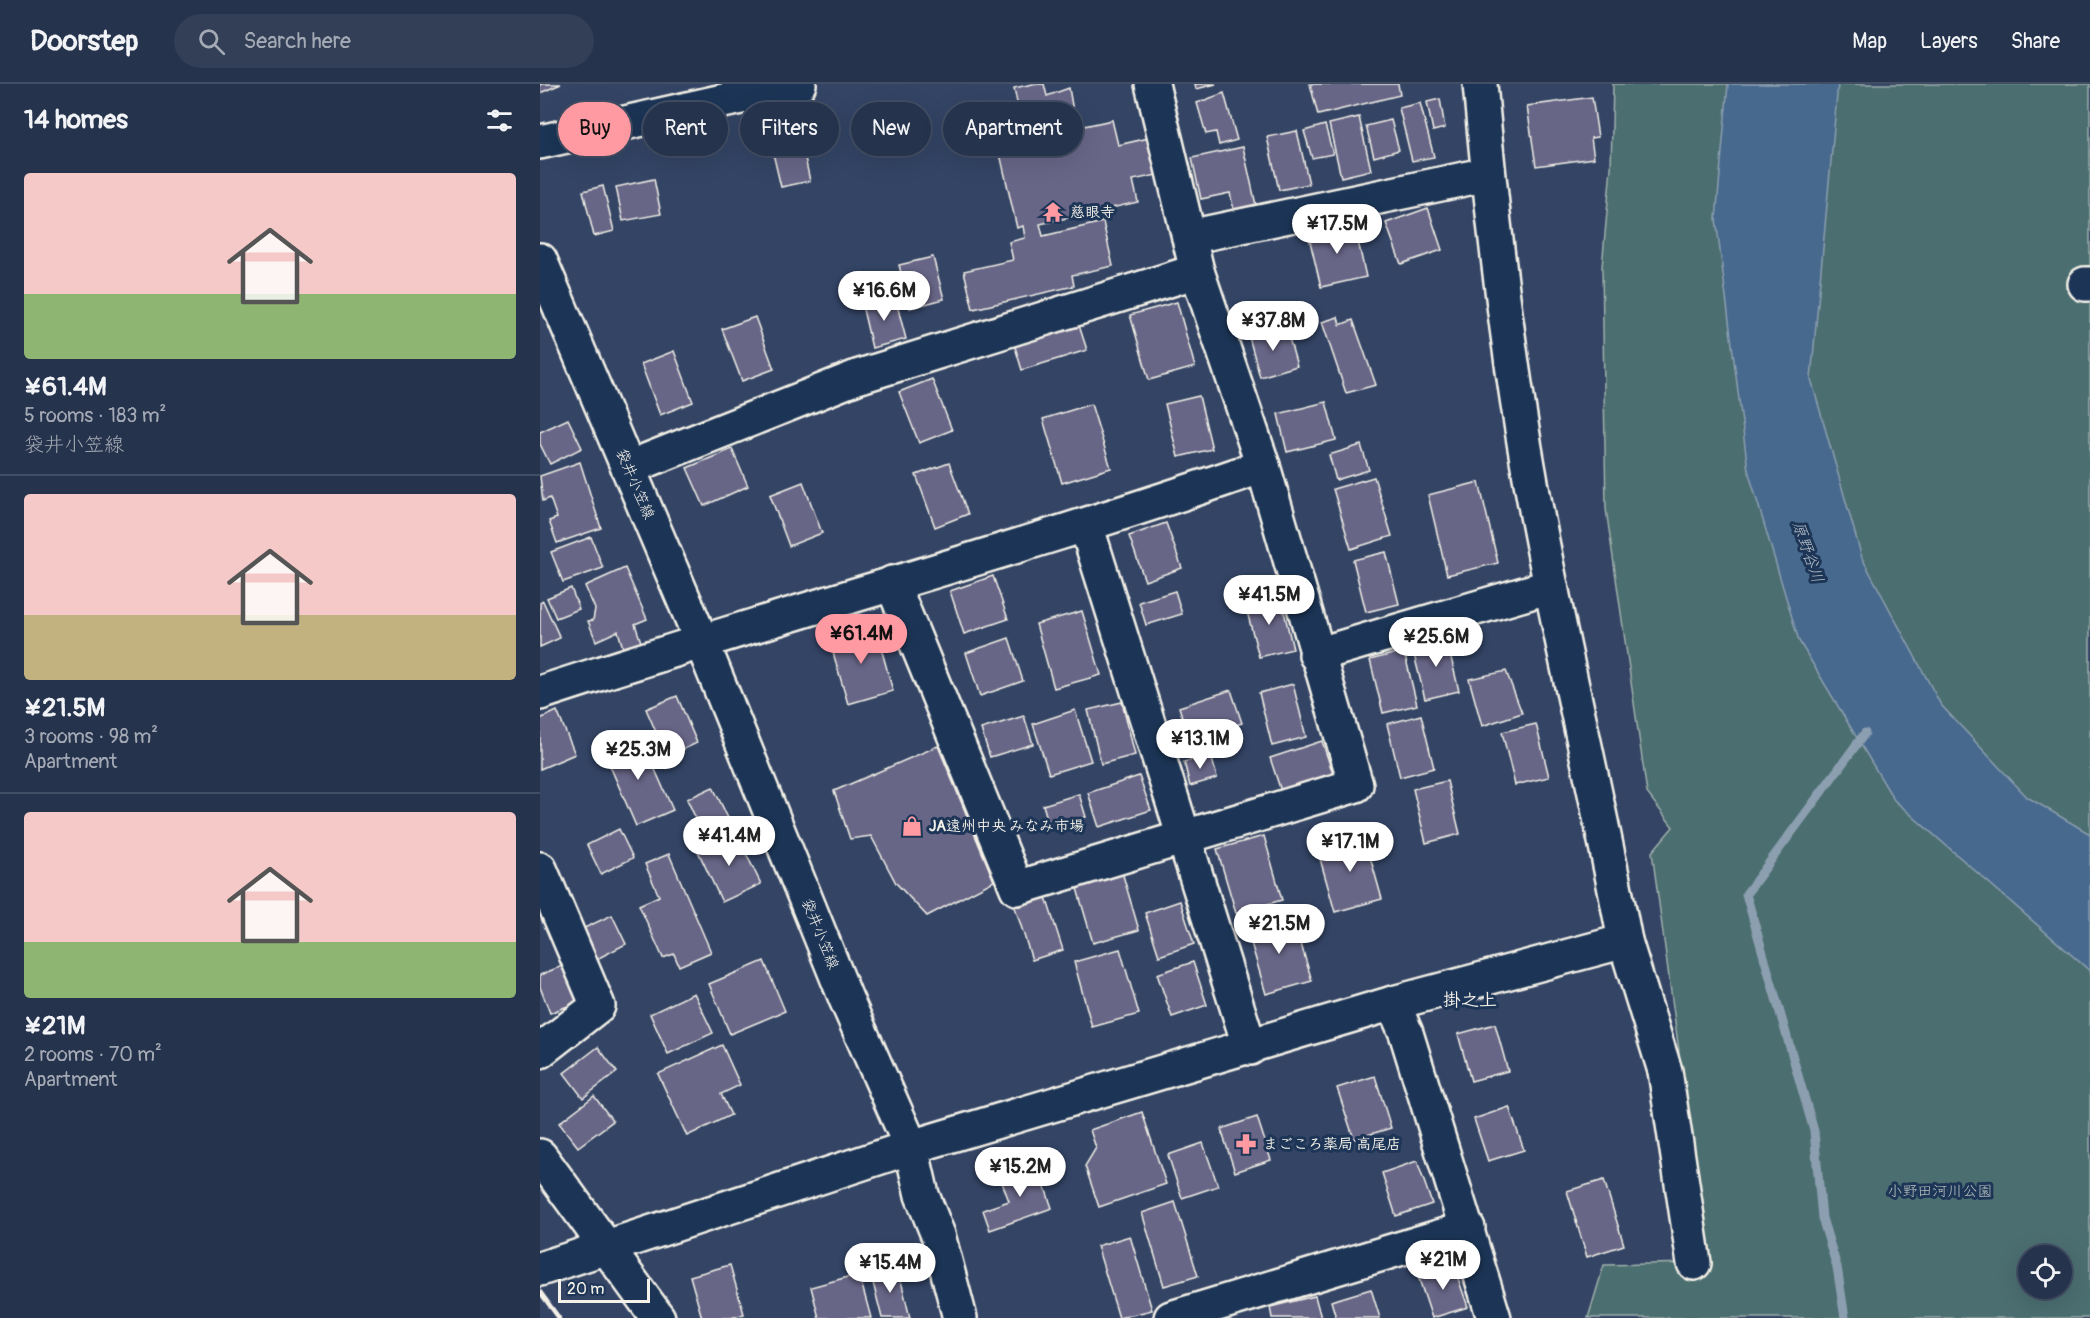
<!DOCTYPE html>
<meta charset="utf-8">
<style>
:root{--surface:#26334c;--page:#323f56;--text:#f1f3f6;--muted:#a4aab5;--line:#424e64;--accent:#ff9aa2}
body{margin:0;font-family:Pangolin,"Klee One",sans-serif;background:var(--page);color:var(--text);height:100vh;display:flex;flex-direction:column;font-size:22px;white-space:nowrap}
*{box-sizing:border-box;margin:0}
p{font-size:20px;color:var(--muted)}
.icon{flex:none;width:33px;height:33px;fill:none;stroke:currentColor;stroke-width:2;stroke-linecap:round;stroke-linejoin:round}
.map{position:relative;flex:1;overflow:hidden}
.panel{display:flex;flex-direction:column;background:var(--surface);width:540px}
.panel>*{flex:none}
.top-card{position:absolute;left:18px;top:18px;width:570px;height:54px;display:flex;gap:12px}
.buttons{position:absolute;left:1478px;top:1161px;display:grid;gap:12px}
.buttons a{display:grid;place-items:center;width:54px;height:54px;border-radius:50%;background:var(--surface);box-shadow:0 6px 24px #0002,0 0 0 2px var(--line);font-size:30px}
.scale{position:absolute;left:18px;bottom:15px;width:92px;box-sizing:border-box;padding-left:6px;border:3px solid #f4f1e8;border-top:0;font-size:16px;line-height:21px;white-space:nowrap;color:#f4f1e8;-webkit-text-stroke:4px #1d3557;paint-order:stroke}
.price{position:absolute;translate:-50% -51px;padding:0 14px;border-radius:21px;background:#fff;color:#222;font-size:20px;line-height:39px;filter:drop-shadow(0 2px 3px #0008)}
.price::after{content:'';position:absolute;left:50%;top:36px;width:18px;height:14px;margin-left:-9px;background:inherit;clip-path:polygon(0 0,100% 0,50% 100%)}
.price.on{background:var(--accent);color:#111}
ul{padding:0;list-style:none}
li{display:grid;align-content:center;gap:12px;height:318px;padding:0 24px}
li+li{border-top:2px solid var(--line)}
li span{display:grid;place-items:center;height:186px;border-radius:6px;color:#555}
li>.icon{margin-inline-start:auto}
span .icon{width:108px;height:108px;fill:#fffc;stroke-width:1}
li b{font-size:26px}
h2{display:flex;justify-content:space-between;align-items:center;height:72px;padding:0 24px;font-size:26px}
.chip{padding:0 21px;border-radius:27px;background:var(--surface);box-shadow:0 6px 24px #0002,0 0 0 2px var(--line);font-size:21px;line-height:54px}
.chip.on{background:var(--accent);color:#111}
header{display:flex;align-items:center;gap:36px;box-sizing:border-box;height:84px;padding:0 30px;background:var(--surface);border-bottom:2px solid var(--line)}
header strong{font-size:28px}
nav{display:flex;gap:33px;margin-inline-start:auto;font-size:21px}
.search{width:420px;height:54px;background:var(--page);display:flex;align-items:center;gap:15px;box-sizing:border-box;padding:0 21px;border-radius:33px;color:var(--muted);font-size:22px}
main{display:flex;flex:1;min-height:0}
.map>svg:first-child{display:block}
.green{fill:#4c6e6f;stroke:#a0b0ac;stroke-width:1.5;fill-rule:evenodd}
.water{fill:#46698d;stroke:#8c9fb1;stroke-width:1.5}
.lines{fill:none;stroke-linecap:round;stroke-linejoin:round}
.stream{stroke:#8c9fb1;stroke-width:9}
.building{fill:#676687;stroke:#f4f1e8;stroke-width:1.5}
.street-casing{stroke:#f4f1e8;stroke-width:38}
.secondary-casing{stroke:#f4f1e8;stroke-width:38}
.street{stroke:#1d3557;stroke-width:33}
.secondary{stroke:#1d3557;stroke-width:33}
.rail{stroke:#f4f1e8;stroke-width:4.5}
.labels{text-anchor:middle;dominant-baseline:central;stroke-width:6;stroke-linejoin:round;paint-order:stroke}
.poi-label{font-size:15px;font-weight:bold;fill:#f4f1e8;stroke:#1d3557;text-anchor:start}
.street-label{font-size:15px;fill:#f4f1e8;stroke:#1d3557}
.park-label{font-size:15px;fill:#b9c3be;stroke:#1d3557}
.water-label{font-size:16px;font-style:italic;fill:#b7c1c8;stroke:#1d3557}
.quarter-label{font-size:18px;font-weight:bold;fill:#f4f1e8;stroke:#1d3557}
</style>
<header>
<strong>Doorstep</strong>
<div class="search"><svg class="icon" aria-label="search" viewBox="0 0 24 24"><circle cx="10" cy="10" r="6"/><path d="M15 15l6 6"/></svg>Search here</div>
<nav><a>Map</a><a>Layers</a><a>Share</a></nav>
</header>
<main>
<section class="panel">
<h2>14 homes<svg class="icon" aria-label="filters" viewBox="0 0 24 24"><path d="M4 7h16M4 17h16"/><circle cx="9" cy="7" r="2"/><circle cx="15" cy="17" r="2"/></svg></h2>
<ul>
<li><span style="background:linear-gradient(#f6c9c9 65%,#8fb573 0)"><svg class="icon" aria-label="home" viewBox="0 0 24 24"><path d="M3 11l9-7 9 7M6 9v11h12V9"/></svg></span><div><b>¥61.4M</b><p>5 rooms · 183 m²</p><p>袋井小笠線</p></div></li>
<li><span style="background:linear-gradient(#f6c9c9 65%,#c2b280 0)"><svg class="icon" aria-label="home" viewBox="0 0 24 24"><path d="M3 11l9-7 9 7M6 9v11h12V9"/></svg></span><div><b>¥21.5M</b><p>3 rooms · 98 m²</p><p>Apartment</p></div></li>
<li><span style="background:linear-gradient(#f6c9c9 70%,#8fb573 0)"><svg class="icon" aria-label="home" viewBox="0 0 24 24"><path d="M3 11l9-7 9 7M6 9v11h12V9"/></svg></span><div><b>¥21M</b><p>2 rooms · 70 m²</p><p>Apartment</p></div></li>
</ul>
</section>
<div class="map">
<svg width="1550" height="1234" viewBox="0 0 1550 1234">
<rect width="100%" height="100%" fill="#334465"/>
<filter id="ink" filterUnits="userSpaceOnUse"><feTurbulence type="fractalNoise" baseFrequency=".0167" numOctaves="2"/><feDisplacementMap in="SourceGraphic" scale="12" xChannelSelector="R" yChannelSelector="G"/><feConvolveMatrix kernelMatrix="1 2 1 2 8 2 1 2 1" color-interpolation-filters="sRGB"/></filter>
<g filter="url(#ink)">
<path class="green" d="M 1073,0 L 1550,0 L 1550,1234 L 1048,1234 L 1064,1181 L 1153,1179 L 1155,1085 L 1112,768 L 1133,743 L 1107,709 L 1066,425 L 1062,183 L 1071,84 ZM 1488,1172 L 1521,1172 L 1521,1204 L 1488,1204 Z"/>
<polygon class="water" points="1188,0 1298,0 1271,295 1322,474 1401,621 1487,713 1550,750 1550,887 1354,716 1259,557 1208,386 1176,135"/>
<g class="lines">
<polyline class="stream" points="1305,1234 1297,1183 1282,1134 1274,1047 1206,810 1325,649"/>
</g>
<g class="building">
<polygon points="0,0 21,0 0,9"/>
<polygon points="493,0 504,0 507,12 529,4 533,27 511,33 513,40 483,47 474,4"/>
<polygon points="655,0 676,0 656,5"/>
<polygon points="770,0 858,0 860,11 778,31"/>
<polygon points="684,9 697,56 679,61 676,48 666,50 657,19"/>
<polygon points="1052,13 1058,53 1051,54 1054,74 996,82 987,22"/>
<polygon points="900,15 905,44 893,47 887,18"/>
<polygon points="880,19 894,73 872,77 859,24"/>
<polygon points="819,33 831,86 801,93 789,40"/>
<polygon points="572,36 578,61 609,54 617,91 593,96 598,118 500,140 503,152 563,138 573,182 532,191 534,202 433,225 424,187 473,176 469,158 485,154 483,142 477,144 458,61"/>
<polygon points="851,36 859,66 834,73 826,42"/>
<polygon points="785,41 793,70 772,74 764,47"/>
<polygon points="757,47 769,100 739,106 727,53"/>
<polygon points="261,55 270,97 241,103 231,61"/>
<polygon points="703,63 716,121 694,126 690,109 661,115 652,74"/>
<polygon points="114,95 121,130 83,137 76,103"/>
<polygon points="63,102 74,147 54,152 43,107"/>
<polygon points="888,124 902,166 861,180 846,139"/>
<polygon points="814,139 826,193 781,203 768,149"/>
<polygon points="393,173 404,215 370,224 359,181"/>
<polygon points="355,213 366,255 332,264 322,221"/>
<polygon points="637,218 655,283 609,296 590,231"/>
<polygon points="536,232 547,266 482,286 472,253"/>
<polygon points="215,233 234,285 202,297 182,245"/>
<polygon points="798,233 800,241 813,236 836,301 806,309 782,238"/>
<polygon points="746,243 757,282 720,293 709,253"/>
<polygon points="134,267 153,318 120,331 101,280"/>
<polygon points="392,295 412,346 379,359 359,308"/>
<polygon points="659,312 672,365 638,373 625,320"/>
<polygon points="786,318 796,356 747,368 738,330"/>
<polygon points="551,320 571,384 522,399 503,335"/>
<polygon points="28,335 42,364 10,380 0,360 0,348"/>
<polygon points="821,361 829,386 796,396 789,371"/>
<polygon points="192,365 208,402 164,422 147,384"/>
<polygon points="40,378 61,444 17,459 9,437 17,434 10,414 3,417 0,392"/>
<polygon points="409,379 428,430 395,443 376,391"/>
<polygon points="834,393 852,452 811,465 793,405"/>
<polygon points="263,398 282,449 249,462 230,411"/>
<polygon points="939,398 958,479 907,491 888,411"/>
<polygon points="626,439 642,484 605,497 589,452"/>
<polygon points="51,453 63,484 23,498 11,468"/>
<polygon points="846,468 859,520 826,528 813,476"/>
<polygon points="85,484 107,535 95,540 101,558 83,564 78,547 56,557 48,537 53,536 55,525 45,502"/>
<polygon points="453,492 468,535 424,550 410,507"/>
<polygon points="31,504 39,525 16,534 7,514"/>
<polygon points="635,507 642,530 606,541 599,518"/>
<polygon points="740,511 753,565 719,573 705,520"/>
<polygon points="3,517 20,554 0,563 0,519"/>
<polygon points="542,527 561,591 514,604 496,540"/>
<polygon points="335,542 353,607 308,620 289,555"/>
<polygon points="906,553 919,607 885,615 872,562"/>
<polygon points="469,554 483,597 440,612 426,569"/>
<polygon points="864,567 877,621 843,629 830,576"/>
<polygon points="966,587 982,629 942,642 929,595"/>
<polygon points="753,600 766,653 732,662 719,609"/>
<polygon points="691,606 702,639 650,657 639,623"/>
<polygon points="137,612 157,659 127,673 106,625"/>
<polygon points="582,618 595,671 561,680 548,626"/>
<polygon points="535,626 551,677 509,690 493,640"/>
<polygon points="17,627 35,670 0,685 0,635"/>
<polygon points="881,631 894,684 860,693 847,640"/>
<polygon points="484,632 493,660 450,673 441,645"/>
<polygon points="996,640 1009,693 975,701 962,648"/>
<polygon points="100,652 133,726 96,742 64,668"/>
<polygon points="782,657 793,690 741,707 730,674"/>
<polygon points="398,662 454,797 387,832 356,799 331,752 310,755 294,707"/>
<polygon points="671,671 677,694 650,702 644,678"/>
<polygon points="599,692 611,726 559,743 548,709"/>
<polygon points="907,697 920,750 886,759 873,705"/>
<polygon points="173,703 188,734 161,746 147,715"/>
<polygon points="539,710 546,733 510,744 503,721"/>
<polygon points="79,745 93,774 61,790 47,761"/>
<polygon points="195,747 221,800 182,818 157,765"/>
<polygon points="824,751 842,815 795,828 777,764"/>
<polygon points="724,752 742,816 696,829 677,765"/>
<polygon points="129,770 171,868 139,882 134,870 123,874 99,821 119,812 105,780"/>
<polygon points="580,781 599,846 553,859 534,794"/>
<polygon points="505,810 523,866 492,876 474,820"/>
<polygon points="640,817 654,860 619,872 605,829"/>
<polygon points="72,831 86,860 55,876 40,846"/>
<polygon points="753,833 772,897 726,910 707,845"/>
<polygon points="580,865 599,930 552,943 534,878"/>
<polygon points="34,877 48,914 10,929 0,903 0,891"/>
<polygon points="224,877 245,927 190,950 169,900"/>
<polygon points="653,878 667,921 632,933 617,890"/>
<polygon points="154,909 173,949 128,970 110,930"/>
<polygon points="955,940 968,987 931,997 918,950"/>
<polygon points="182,961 200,1001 181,1010 191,1031 147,1052 118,990"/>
<polygon points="58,963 77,988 43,1014 24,989"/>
<polygon points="835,992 851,1044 814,1055 797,1004"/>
<polygon points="54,1012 73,1037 38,1063 19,1039"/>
<polygon points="969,1023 984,1066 948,1077 934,1035"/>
<polygon points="602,1028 626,1100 559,1123 545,1082 556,1064 550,1046"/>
<polygon points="717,1033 731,1076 695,1088 681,1045"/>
<polygon points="663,1059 678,1102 642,1114 628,1071"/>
<polygon points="877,1077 892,1120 856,1132 842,1089"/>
<polygon points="497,1080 512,1124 450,1146 443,1126 469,1117 460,1093"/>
<polygon points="1064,1096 1084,1161 1047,1173 1027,1107"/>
<polygon points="635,1118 658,1192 624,1202 602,1129"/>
<polygon points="590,1152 612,1226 579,1234 557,1162"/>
<polygon points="357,1180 370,1234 342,1234 331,1191"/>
<polygon points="913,1180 928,1223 892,1234 878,1192"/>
<polygon points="190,1181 204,1230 191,1234 162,1234 150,1192"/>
<polygon points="319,1190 331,1234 279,1234 271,1203"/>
<polygon points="831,1205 840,1234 796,1234 791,1217"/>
<polygon points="775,1212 781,1234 732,1234 730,1223"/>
</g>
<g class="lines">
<g class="street-casing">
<g id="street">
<polyline points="649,153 948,90"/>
<polyline points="1545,200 1550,200"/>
<polyline points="88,384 317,293 657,187"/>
<polyline points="546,441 710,964"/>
<polyline points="352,499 477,804 816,701 723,382 657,187 612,0"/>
<polyline points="776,571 1011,502"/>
<path d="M 0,609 C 240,530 484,465 723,382"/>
<polyline points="0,785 58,922 0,967"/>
<polyline points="1085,857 1125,987 1154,1179"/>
<polyline points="853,919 866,949 954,1234"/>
<polyline points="0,1072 118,1234"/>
<polyline points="631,1234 928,1144"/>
</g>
</g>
<g class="secondary-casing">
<g id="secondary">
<polyline points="0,58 259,0"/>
<polyline points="0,176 161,556 306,915 371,1063 0,1185"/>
<path d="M 420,1234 L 398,1151 L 382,1111 L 371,1063 L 853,919 L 1085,857 C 1054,692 1013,530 985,364 C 965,244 951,122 940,0"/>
</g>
</g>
<use href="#street" class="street"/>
<use href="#secondary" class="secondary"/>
<polyline class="rail" points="0,1208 19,1234"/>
</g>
</g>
<defs>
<g id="temple-bare" transform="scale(1.62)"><path d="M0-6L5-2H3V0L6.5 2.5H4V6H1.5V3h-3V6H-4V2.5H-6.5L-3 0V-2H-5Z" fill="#ff9aa2" stroke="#1d3557" stroke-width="2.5" paint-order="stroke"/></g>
<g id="shop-bare" transform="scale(1.62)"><path d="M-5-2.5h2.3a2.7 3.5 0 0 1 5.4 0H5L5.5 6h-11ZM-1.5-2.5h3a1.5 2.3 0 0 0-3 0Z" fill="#ff9aa2" stroke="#1d3557" stroke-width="2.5" paint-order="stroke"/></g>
<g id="pharmacy-bare" transform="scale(1.62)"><path d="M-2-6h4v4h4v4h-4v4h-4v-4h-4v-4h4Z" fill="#ff9aa2" stroke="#1d3557" stroke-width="2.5" paint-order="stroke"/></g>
</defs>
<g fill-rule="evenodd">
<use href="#temple-bare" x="513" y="128"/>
<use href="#shop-bare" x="372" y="742"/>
<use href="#pharmacy-bare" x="706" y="1060"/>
</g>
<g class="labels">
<g class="poi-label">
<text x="530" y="128">慈眼寺</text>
<text x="389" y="742">JA遠州中央 みなみ市場</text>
<text x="723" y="1060">まごころ薬局 高尾店</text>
</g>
<g class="street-label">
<text transform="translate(95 400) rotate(67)">袋井小笠線</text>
<text transform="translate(280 850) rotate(68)">袋井小笠線</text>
</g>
<g class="park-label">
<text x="1400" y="1107">小野田河川公園</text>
</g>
<g class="water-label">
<text transform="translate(1268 468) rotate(71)">原野谷川</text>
</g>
<g class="quarter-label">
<text x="930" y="916">掛之上</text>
</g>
</g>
</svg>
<div class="buttons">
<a><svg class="icon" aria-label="locate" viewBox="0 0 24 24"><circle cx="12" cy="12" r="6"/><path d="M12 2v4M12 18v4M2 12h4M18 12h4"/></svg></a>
</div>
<div class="scale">20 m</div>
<b class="price" style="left:797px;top:171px">¥17.5M</b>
<b class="price" style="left:344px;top:238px">¥16.6M</b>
<b class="price" style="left:733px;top:268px">¥37.8M</b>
<b class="price" style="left:729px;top:542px">¥41.5M</b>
<b class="price on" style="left:321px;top:581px">¥61.4M</b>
<b class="price" style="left:896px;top:584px">¥25.6M</b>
<b class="price" style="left:660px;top:686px">¥13.1M</b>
<b class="price" style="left:98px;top:697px">¥25.3M</b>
<b class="price" style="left:189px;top:783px">¥41.4M</b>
<b class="price" style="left:810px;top:789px">¥17.1M</b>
<b class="price" style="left:739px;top:871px">¥21.5M</b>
<b class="price" style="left:480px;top:1114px">¥15.2M</b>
<b class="price" style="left:903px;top:1207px">¥21M</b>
<b class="price" style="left:350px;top:1210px">¥15.4M</b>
<div class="top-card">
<a class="chip on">Buy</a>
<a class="chip">Rent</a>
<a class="chip">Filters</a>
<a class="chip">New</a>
<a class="chip">Apartment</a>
</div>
</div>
</main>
